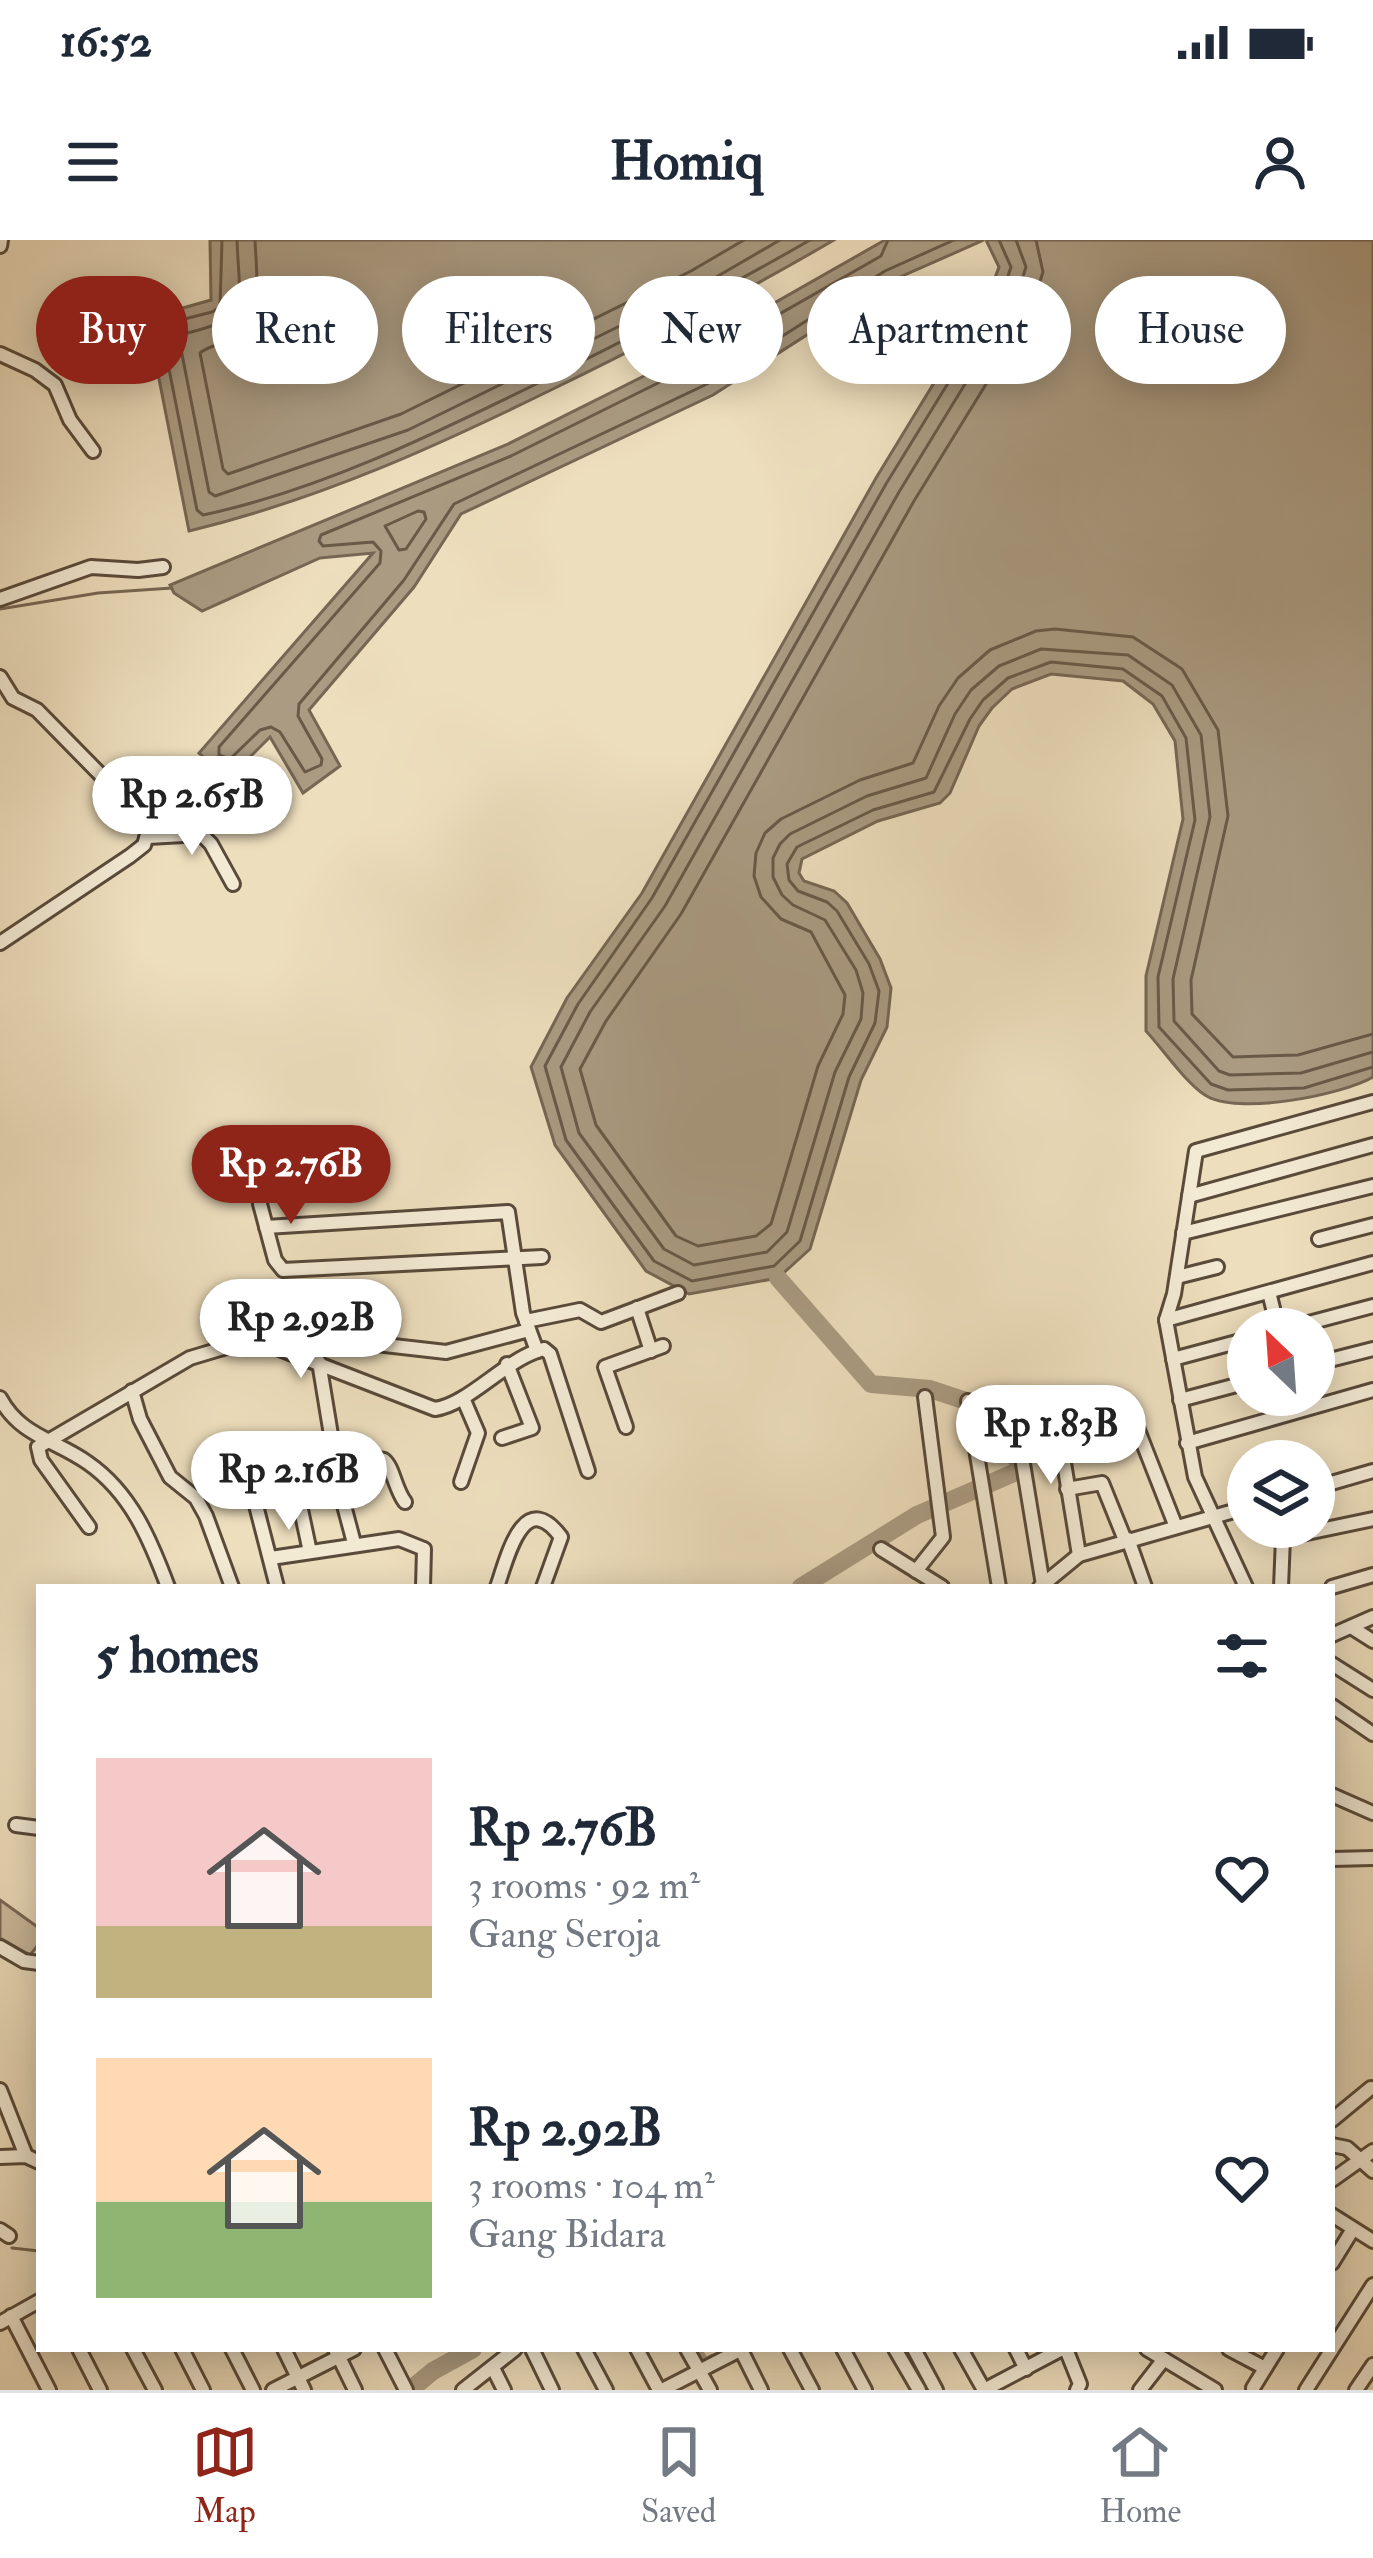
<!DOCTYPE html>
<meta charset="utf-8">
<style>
:root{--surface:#fff;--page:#f2f2f3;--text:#1f2937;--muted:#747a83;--line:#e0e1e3;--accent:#8f2418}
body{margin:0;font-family:"IM FELL Double Pica",serif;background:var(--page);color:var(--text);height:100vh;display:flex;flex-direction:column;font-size:45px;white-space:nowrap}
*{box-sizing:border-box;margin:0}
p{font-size:39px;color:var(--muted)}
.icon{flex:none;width:66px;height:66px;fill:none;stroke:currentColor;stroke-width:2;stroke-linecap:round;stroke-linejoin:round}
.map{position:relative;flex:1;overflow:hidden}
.panel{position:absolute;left:36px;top:1344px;width:1299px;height:768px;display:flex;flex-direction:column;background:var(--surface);border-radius:0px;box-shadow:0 6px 30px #0003}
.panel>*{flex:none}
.top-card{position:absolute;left:36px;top:36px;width:1302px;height:108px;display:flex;gap:24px}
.needle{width:78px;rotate:335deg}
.tools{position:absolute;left:1227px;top:1068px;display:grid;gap:24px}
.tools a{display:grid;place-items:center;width:108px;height:108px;border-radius:50%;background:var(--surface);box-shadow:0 6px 30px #0003;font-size:60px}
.price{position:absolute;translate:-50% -102px;padding:0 27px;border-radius:42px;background:#fff;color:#222;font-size:39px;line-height:78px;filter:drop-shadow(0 3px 6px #0008)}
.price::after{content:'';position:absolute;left:50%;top:72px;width:36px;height:27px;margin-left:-18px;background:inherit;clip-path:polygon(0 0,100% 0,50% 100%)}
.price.on{background:var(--accent);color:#fff}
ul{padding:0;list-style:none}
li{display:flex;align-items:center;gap:36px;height:300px;padding:0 60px}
li span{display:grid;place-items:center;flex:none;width:336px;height:240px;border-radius:0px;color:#555}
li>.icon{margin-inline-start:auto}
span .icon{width:144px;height:144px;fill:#fffc;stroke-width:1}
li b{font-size:51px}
h2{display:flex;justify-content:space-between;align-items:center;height:144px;padding:0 60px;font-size:51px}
.pill{padding:0 42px;border-radius:54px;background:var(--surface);box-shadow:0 6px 30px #0003;font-size:42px;line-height:108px}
.pill.on{background:var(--accent);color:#fff}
.status{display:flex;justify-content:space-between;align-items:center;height:84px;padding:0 60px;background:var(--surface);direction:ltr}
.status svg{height:33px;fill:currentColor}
header{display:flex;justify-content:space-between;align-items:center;height:156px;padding:0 60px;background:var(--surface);font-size:54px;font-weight:800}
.tab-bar{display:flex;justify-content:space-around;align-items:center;height:168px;border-top:3px solid var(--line);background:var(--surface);font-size:33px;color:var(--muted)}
.tab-bar a{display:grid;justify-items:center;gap:6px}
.tab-bar .on{color:var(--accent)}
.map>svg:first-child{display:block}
.green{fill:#ccbc9f;stroke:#7a6a56;stroke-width:3}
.water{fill:#aa9b82;stroke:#766754;stroke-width:3}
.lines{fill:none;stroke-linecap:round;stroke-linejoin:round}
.shore{stroke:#695a48;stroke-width:3}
.stream{stroke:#766754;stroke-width:3}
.canal{stroke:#aa9b82;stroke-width:10}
.river{stroke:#aa9b82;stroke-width:18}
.minor-casing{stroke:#594a3a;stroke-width:18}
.minor{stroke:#f3ead4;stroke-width:12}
</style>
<div class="status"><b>16:52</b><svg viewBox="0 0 49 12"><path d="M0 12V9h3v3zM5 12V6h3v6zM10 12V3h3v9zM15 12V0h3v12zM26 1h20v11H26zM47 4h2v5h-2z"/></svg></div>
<header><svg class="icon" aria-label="menu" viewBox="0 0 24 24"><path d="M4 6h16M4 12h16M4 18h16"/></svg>Homiq<svg class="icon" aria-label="person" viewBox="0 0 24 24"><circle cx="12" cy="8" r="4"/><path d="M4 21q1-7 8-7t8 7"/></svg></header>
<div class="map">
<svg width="1373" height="2150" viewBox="0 0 1373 2150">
<rect width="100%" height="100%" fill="#eddebd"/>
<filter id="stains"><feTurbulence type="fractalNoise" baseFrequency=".00167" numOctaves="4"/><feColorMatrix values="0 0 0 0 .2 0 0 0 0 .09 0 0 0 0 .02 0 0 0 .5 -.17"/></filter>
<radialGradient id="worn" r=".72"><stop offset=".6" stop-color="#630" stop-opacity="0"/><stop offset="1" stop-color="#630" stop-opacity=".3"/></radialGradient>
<polygon class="green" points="0,1660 39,1688 39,1704 30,1715 0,1698"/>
<g class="water">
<path d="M 210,0 L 834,0 C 743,53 651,101 557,147 C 437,206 321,259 189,291 L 147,78 L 211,60 Z"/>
<polygon points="885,0 984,0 891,41 713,155 461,274 414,347 309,470 340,526 303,553 270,497 228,539 199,513 373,313 320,318 202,371 174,353 170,345 506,205 660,128"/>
<path d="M 986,0 L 1373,0 L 1373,837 C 1342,855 1236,876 1205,855 C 1185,842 1162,808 1146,791 L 1146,736 L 1183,579 L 1175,501 L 1153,464 L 1123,441 L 1051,434 L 1012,449 L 992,468 L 979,486 L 950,553 L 940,563 L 878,581 L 802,619 L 799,633 L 804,641 L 834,651 L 847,663 L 880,719 L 891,748 L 887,787 L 861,840 L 810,1009 L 778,1038 L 689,1054 L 646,1031 L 555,905 L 531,827 L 567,758 L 642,653 L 876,238 L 990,51 L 999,27 Z"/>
</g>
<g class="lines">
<g class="shore">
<path d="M 222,0 L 220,67 L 212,72 L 165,84 L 161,89 L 197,270 L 203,275 C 317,251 430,196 534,145 C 628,99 720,52 810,0"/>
<path d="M 237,0 C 239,64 253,78 183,94 L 179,99 L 209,252 L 215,256 L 408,190 L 699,47 L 780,0"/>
<path d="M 255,0 C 256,32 265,78 234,98 C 222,105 209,105 200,113 L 223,229 L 228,234 L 401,174 L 691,31 L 744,0"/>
<polyline points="888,0 881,16 666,139 511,216 321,295 319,301 323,306 373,302 381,311 380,323 219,507 219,515 230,519 260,490 271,487 280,492 305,532 321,525 322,519 298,476 299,464 404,340 454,264 707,144 885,31 954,0"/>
<polyline points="999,0 1011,27 1001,57 886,244 652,658 578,764 545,826 566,900 654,1021 692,1041 774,1026 800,1001 849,837 875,783 879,751 869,724 837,671 827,662 798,651 789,640 787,624 797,607 873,570 934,552 970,479 983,460 1008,438 1051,422 1123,429 1162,456 1186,498 1195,580 1158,737 1159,787 1211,844 1228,850 1304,848 1373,827"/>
<polyline points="1016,0 1026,27 1014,64 899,252 665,666 590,772 561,827 579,893 664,1009 694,1025 767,1012 787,992 835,832 861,779 863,753 856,730 825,680 793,665 782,655 773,637 773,618 780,604 790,594 867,556 926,538 955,474 971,450 999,426 1041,409 1128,415 1172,445 1201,495 1210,577 1173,739 1174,781 1219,831 1230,835 1301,833 1373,812"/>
<polyline points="1036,0 1043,32 1030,73 914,261 681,674 606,781 580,829 596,885 676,996 698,1006 756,996 771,984 818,826 843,774 845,755 811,692 781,679 761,657 754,636 756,613 765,593 781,579 860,540 913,523 939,466 958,438 990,410 1036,391 1055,389 1133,397 1182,429 1218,490 1228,576 1191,740 1192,774 1233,817 1298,815 1373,794"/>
<polygon points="418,271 424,272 426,279 406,309 399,310 385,286"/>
</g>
<g class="stream">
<polyline points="0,369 98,353 172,348"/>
<polyline points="12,2008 39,2011"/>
</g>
<polyline class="canal" points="696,2109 705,2123 712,2119"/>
<g class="river">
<polyline points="778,1038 871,1144 930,1149 981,1166 1023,1229 917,1275 801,1347"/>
<polyline points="410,2150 433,2131 473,2109"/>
</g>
<g class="minor-casing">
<g id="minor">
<polyline points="0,6 1,0"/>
<polyline points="0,114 35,130 55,145 70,180 93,211"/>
<polyline points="0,359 91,327 138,330 163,327"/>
<polyline points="0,437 13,458 37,470 142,577 148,591 144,605 130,616 0,703"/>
<polyline points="148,597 201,594 211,604 233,644"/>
<polyline points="1189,956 1373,905"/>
<polyline points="260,964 275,1020 283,1030 542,1017"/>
<polyline points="266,987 508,972 523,1073 537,1111"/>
<polyline points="1183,993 1373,946"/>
<polyline points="1319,999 1373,985"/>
<polyline points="1177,1037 1217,1027"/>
<polyline points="1269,1052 1278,1089"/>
<polyline points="637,1068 651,1111"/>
<polyline points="1166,1080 1373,1023"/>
<polyline points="526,1081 580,1070 601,1082 678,1053"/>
<polyline points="1286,1089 1373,1066"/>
<polyline points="376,1104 446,1112 529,1090"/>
<polyline points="537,1111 544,1109 550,1114 588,1231"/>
<polyline points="1173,1119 1248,1099"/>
<polyline points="319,1122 334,1213"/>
<polyline points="1314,1124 1373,1109"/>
<polyline points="132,1151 140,1179 170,1237 196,1258 206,1276 232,1347"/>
<polyline points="1012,1157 1043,1345"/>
<path d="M 0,1158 C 20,1196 56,1200 88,1223 C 131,1253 150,1299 168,1347"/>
<polyline points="1180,1160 1248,1142"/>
<polyline points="968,1161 999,1347"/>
<polyline points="1054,1161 1079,1315"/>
<polyline points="1134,1180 1176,1287"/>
<polyline points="626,1187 605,1127 663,1106"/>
<polyline points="502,1198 532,1188 507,1124"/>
<polyline points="1187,1203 1373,1150"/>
<polyline points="330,1213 354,1303"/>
<polyline points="290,1218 310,1312"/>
<polyline points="461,1242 478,1193 463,1158"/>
<polyline points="1314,1248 1373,1231"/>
<polyline points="1067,1249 1102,1243 1125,1300"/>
<path d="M 89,1287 L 41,1220 L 38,1207 L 190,1118 L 230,1106 L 272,1106 L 435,1169 C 468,1164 501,1124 537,1111"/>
<polyline points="1277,1287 1283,1298 1281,1347"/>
<polyline points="1283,1298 1373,1279"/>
<polyline points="1128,1299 1145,1347"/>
<polyline points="881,1309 942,1347"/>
<polyline points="271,1318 399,1299 424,1309 423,1347"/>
<polyline points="916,1331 943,1297 925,1157"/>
<path d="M 277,1347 L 250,1242 L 253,1229 L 319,1210 L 384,1220 C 393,1227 395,1249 405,1262"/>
<path d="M 497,1347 C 507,1319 523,1246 561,1297 L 543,1347"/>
<polyline points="1040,1347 1079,1315 1248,1267"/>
<polyline points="1246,1347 1195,1237 1166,1080 1174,1054 1196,911 1373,862"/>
<polyline points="1332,1347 1373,1335"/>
<polyline points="1351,1387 1373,1401"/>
<polyline points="1332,1395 1373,1377"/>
<polyline points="1332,1424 1373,1450"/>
<polyline points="1332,1466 1373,1494"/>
<polyline points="1332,1555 1373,1573"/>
<polyline points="16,1585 39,1588"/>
<polyline points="1332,1619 1373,1618"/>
<polyline points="0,1707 24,1721 39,1723"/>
<polyline points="0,1850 26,1916"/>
<polyline points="1332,1880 1371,1848"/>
<polyline points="1332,1905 1347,1908 1373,1931"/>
<polyline points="0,1917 26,1916 39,1922"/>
<polyline points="1332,1940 1373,1911"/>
<polyline points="1332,1975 1373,2001"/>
<polyline points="0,1990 9,1996"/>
<polyline points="1332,2023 1353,1989"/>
<polyline points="11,2076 49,2150"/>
<polyline points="0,2083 39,2061"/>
<polyline points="79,2109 100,2150"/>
<polyline points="133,2109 155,2150"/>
<polyline points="182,2109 203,2150"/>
<polyline points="232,2109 253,2150"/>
<polyline points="284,2109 304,2150"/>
<polyline points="335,2109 355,2150"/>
<polyline points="385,2109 406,2150"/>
<polyline points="532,2109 552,2150"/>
<polyline points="584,2109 606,2150"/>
<polyline points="637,2109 659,2150"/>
<polyline points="687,2109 710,2150"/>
<polyline points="790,2109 812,2150"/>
<polyline points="843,2109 865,2150"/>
<polyline points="895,2109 919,2150"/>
<polyline points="914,2109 936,2150"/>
<polyline points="961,2109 984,2150"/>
<polyline points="1016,2109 1026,2129"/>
<polyline points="1066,2109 1080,2144 1077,2150"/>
<polyline points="1147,2109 1215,2150"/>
<polyline points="1229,2109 1265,2128"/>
<polyline points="741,2110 761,2150"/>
<polyline points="493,2128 504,2150"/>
<polyline points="1253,2148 1277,2109"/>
<polyline points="273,2150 354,2109"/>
<polyline points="463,2150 515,2109"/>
<polyline points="662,2150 742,2109"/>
<polyline points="984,2150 1062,2109"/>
<polyline points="1140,2150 1164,2119"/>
<polyline points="1306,2150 1373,2045"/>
<polyline points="1356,2150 1373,2125"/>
</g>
</g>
<use href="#minor" class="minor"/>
</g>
<rect width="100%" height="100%" filter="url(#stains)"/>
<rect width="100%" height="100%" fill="url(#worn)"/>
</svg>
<div class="tools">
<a><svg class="needle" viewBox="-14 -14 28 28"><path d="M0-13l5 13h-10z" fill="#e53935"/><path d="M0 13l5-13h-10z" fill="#747a83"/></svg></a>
<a><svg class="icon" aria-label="layers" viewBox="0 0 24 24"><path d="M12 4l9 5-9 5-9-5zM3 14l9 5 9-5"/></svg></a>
</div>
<b class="price" style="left:192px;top:618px">Rp 2.65B</b>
<b class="price on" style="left:291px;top:987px">Rp 2.76B</b>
<b class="price" style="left:301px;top:1141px">Rp 2.92B</b>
<b class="price" style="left:1051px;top:1247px">Rp 1.83B</b>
<b class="price" style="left:289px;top:1293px">Rp 2.16B</b>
<div class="top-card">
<a class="pill on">Buy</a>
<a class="pill">Rent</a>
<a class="pill">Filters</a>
<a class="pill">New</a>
<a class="pill">Apartment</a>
<a class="pill">House</a>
</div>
<section class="panel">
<h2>5 homes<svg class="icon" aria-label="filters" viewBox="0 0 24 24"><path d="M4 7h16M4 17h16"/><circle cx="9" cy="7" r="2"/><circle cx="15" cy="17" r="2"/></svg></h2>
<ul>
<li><span style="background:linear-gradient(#f6c9c9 70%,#c2b280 0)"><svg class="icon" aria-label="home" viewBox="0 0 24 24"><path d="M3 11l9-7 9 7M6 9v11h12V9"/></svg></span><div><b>Rp 2.76B</b><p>3 rooms · 92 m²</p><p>Gang Seroja</p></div><svg class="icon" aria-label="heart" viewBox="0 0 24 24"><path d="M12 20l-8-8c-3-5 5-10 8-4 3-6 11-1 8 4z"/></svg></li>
<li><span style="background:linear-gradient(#ffd9b3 60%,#8fb573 0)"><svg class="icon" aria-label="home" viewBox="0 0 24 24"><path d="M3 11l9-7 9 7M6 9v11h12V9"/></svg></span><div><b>Rp 2.92B</b><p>3 rooms · 104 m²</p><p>Gang Bidara</p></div><svg class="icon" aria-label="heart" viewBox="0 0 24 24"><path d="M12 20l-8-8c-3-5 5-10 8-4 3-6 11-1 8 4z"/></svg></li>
</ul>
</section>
</div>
<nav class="tab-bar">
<a class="on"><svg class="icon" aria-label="map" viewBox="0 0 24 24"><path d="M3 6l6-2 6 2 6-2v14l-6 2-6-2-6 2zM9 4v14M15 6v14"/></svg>Map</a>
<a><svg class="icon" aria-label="saved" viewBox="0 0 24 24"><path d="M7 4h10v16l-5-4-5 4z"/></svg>Saved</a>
<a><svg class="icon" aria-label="home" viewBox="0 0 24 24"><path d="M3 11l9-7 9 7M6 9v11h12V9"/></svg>Home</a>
</nav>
